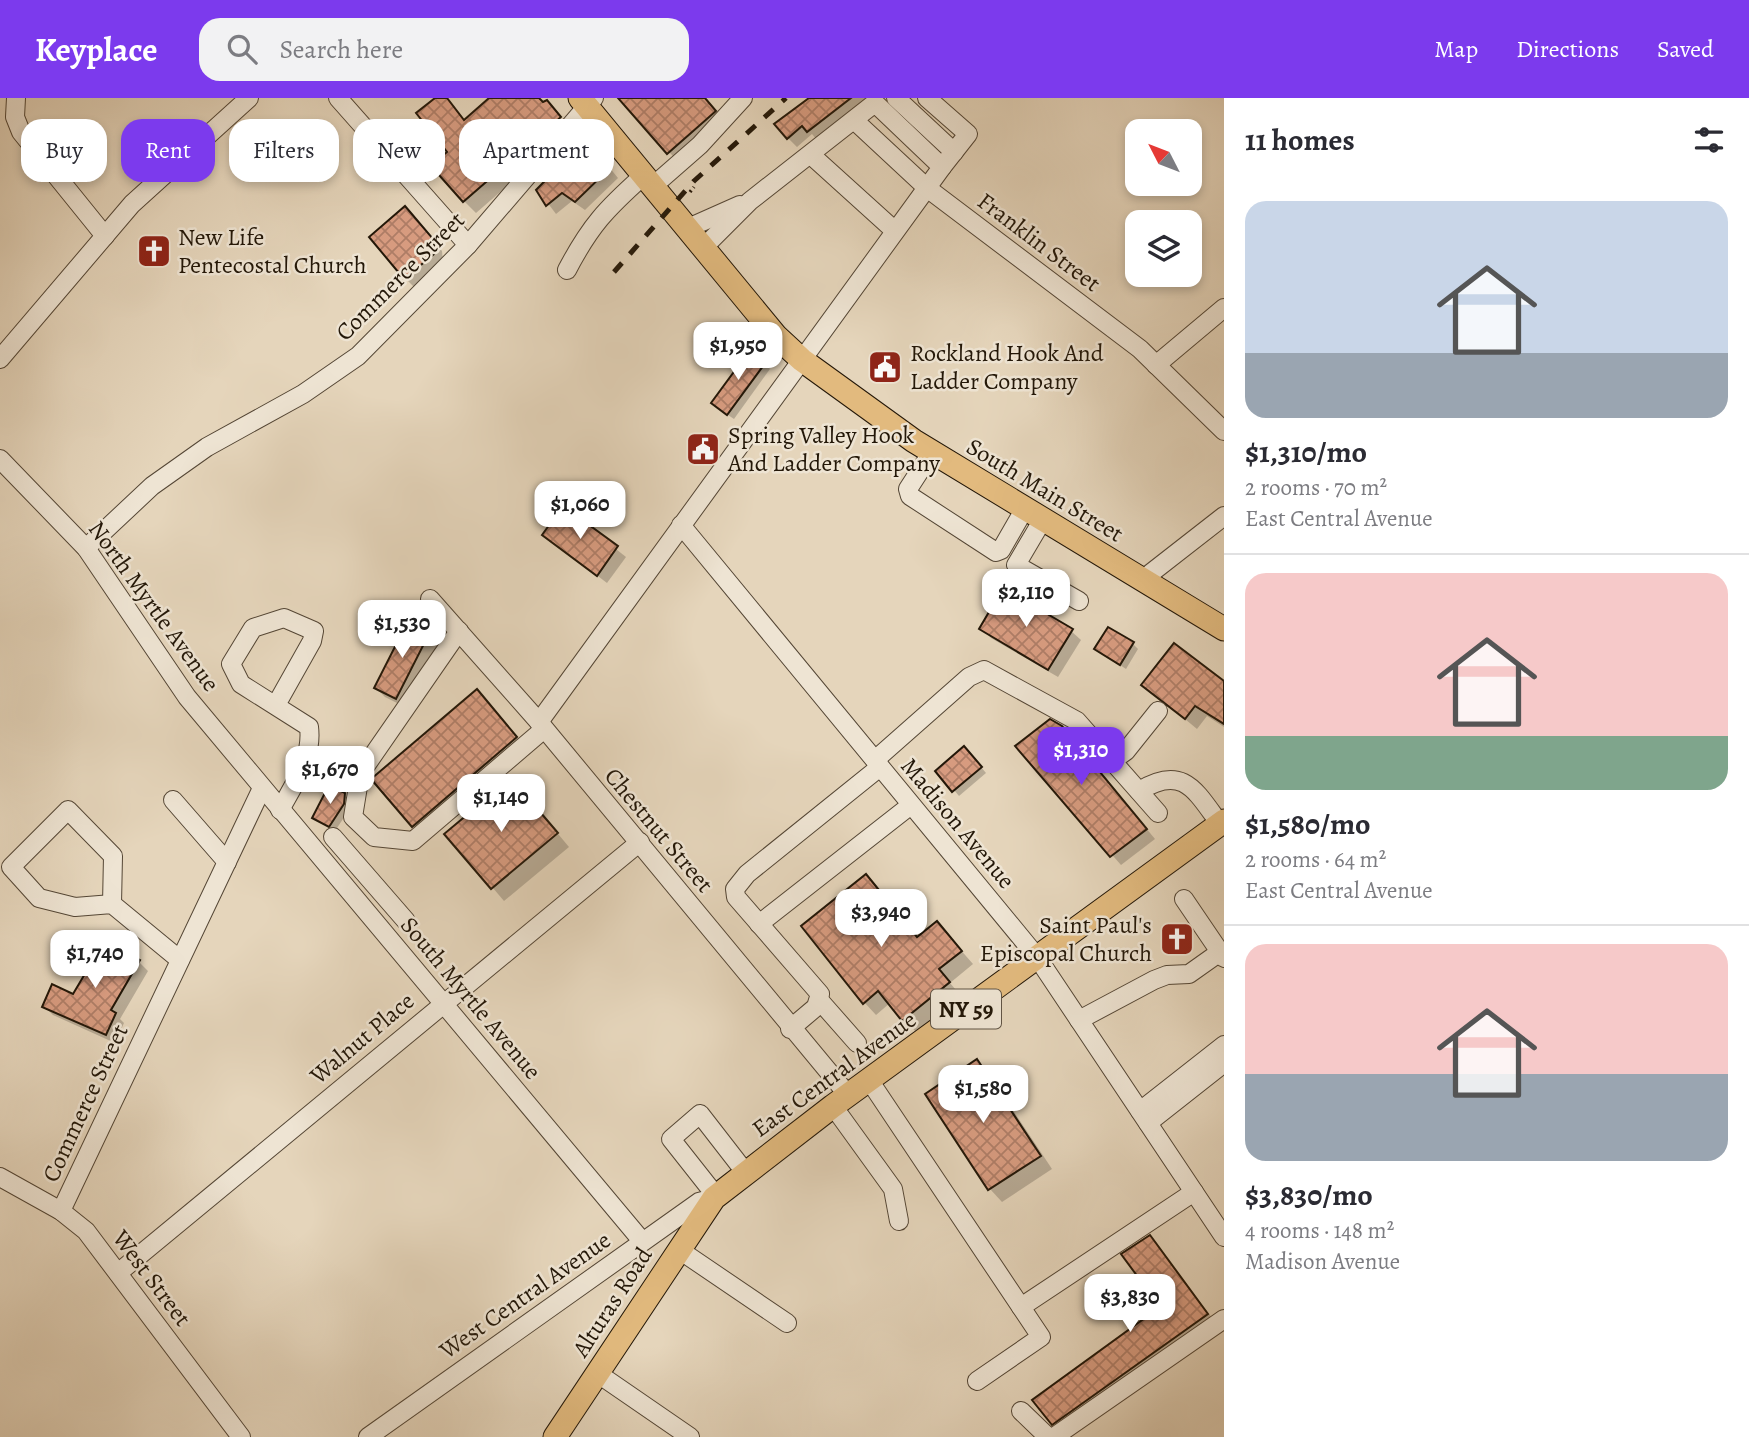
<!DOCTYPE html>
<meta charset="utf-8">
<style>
:root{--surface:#fff;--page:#f2f2f3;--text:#2b2b33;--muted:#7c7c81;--line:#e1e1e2;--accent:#7c3aed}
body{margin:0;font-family:Alegreya,serif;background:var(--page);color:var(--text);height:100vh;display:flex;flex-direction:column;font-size:26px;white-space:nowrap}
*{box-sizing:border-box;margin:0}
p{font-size:23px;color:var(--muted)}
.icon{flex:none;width:38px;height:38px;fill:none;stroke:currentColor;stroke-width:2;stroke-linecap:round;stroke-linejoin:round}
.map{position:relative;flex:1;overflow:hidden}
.panel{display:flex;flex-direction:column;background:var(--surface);width:525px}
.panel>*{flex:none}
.guide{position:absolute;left:21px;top:21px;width:665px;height:63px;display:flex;gap:14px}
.needle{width:46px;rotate:312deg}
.tools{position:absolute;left:1125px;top:21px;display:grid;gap:14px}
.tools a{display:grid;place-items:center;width:77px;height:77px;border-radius:14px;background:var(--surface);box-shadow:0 4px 10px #0003;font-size:35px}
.price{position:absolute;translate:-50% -60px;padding:0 16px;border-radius:14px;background:#fff;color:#222;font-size:23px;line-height:46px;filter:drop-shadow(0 2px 4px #0008)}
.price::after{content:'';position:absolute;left:50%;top:42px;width:21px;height:16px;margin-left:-10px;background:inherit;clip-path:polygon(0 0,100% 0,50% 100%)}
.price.on{background:var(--accent);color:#fff}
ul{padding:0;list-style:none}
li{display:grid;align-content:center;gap:14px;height:371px;padding:0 21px}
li+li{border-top:2px solid var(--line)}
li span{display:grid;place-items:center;height:217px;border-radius:21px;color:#555}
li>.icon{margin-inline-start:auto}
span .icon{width:126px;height:126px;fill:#fffc;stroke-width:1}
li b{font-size:30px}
h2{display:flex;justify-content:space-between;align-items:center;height:84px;padding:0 21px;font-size:30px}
.chip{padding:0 24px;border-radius:21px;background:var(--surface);box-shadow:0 4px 10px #0003;font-size:24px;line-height:63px}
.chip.on{background:var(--accent);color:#fff}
header{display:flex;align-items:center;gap:42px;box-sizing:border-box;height:98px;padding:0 35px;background:var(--accent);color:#fff}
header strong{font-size:33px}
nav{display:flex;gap:38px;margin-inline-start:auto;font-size:24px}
.search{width:490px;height:63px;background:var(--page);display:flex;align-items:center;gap:18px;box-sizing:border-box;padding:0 24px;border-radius:21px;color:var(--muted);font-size:26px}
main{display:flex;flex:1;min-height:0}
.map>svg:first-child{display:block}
.shadow{fill:#0003}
.building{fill:url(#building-cross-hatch);stroke:#231708;stroke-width:2}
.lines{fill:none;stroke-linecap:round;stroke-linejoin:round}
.minor-casing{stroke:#544635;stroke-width:20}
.major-casing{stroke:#231708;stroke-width:25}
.path{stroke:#231708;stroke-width:3.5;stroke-dasharray:2 3.5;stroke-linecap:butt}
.minor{stroke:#eee4d3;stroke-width:18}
.major{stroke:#e2ba7e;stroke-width:23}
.rail{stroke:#231708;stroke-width:5;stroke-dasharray:12 12;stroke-linecap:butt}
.labels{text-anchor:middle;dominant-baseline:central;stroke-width:5;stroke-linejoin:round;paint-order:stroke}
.shield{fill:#eee4d3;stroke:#605445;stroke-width:2}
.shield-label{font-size:23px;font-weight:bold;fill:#231708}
.poi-label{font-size:24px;fill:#231708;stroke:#eee4d3;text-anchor:start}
.street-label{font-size:24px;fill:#231708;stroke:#eee4d3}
</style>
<header>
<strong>Keyplace</strong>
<div class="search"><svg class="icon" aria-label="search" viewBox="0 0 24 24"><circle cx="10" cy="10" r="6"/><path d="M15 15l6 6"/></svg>Search here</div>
<nav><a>Map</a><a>Directions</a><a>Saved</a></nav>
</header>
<main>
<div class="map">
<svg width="1224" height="1339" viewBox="0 0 1224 1339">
<defs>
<pattern id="building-cross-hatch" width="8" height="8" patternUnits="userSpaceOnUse" patternTransform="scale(1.75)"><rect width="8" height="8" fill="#d79b7f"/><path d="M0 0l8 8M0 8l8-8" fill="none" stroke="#ae7d66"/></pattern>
</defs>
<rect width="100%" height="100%" fill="#e5d5bb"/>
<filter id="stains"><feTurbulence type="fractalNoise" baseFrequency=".00286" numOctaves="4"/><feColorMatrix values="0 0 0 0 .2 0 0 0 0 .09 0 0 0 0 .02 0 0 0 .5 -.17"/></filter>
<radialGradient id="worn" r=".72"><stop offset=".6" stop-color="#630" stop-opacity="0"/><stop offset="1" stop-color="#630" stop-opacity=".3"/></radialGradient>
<g class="shadow">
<polygon points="438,0 445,0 465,23 491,0 539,0 572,32 476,115 464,103"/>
<polygon points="620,0 704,0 727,26 681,67"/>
<polygon points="811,0 867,0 817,42 812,36 797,49 788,40"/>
<polygon points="587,42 618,80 585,112 572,103 556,116 538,92"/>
<polygon points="414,120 442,153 443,165 414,189 405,180"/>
<polygon points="765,265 770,271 734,321 719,311"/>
<polygon points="564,410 626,459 607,485 544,437"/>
<polygon points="982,530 1071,533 1081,542 1058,579 991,540"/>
<polygon points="429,536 438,545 405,609 385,599 376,590"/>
<polygon points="1133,546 1138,551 1126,571 1096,551"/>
<polygon points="1224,586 1224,629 1207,618 1197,631 1144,587"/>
<polygon points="489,606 528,652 426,740 413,728"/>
<polygon points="1071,639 1155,741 1121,767 1018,649"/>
<polygon points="970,656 986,675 959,698 954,692"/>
<polygon points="523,694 569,749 504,803 447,736"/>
<polygon points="344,697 350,703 349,712 335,733 314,719"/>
<polygon points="866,778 918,840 937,825 973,866 950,885 961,898 916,934 890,905 876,917 864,904"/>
<polygon points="105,844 139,864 148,873 120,921 124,925 115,945 53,917 44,908 74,898"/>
<polygon points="977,964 989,976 1052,1071 1002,1104 990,1091 928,996"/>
<polygon points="1150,1139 1219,1229 1065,1338 1053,1326 1162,1209"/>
</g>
<g class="building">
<polygon points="435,0 447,0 464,22 489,0 539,0 543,4 547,2 561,19 463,104 431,68 447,54 416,15"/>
<polygon points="618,0 705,0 716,13 667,56"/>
<polygon points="809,0 851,0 807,34 802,28 787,41 774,26"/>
<polygon points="587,40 610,70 575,104 562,95 546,108 536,92"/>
<polygon points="405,108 434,142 434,156 404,181 369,139"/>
<polygon points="750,252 766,264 727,317 711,305"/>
<polygon points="563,408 618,448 597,478 542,437"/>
<polygon points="1003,490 1073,531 1048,572 979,531"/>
<polygon points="408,523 430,534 396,601 374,590"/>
<polygon points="1108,529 1134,544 1120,567 1094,551"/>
<polygon points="1174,545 1224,583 1224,626 1195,608 1185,621 1141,587"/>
<polygon points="477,591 517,639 412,729 371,681"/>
<polygon points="1050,621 1062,628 1147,731 1110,759 1015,648"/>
<polygon points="964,648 982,669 952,694 935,673"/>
<polygon points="511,680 558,735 491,791 444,736"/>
<polygon points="329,687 345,695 344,706 329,729 312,720"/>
<polygon points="866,776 917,839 937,823 962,853 939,871 950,884 902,923 878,893 863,906 801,828"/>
<polygon points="105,842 140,862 111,912 116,915 106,937 42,909 52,886 73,896"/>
<polygon points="977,961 1041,1058 988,1092 925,996"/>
<polygon points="1150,1137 1208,1216 1052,1327 1032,1302 1160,1209 1121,1156"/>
</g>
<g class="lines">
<g class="minor-casing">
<g id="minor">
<polyline points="16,0 15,19 21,34 105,138"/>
<polyline points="338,0 468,147"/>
<polyline points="896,0 954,54"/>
<polyline points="927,0 968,36 942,69"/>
<polyline points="855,23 927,90 1140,251 1224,333"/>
<polyline points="811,57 895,133"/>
<polyline points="652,89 700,47 743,0"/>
<polyline points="686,131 740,107"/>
<path d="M 567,172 C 590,128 606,111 643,78"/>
<polyline points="0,261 132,106 249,0"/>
<polyline points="1156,267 1224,210"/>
<polyline points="932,354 908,391 910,398 996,454 1001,452 1024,412"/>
<polyline points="0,361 86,450 187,599 642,1143"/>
<polyline points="1042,423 1016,467 1079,503"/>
<polyline points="681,427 1037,859 1224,1139"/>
<polyline points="86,450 152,388 207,349 303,296 358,258 468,147 594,0"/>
<polyline points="1142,482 1224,418"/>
<polyline points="430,501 539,624 848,997"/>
<polyline points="459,533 360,676 353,719 374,739 413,743 543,632"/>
<path d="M 276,607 L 312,543 L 314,533 L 284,520 L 253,530 L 231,566 L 241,586 L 309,629 C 313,660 294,686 280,712"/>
<polyline points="539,624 942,69 875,5 750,103 702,151"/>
<polyline points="875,662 969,579 984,572 1077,623 1158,715"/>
<polyline points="1112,663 1126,653 1158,613"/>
<path d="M 1139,693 C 1183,666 1195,692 1220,726"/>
<polyline points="173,702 227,764"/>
<polyline points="333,739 406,823"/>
<polyline points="1184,801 1224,860"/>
<polyline points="112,806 113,758 68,712 11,769 39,800 75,809 112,806 180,862"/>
<polyline points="759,826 911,707"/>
<polyline points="820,903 857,945"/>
<polyline points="1079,922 1154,882 1167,877 1189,876 1220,854"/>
<polyline points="790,931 816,909 820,896 736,799 735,791 747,776 880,669"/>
<polyline points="869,982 1041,1239 977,1283"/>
<polyline points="833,1008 893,1091 899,1123"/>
<polyline points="1140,1013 1224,947"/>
<polyline points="1148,1025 1224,965"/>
<polyline points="0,1079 61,1113 86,1133 241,1339"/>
<polyline points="716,1098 671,1041 700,1016 745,1074"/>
<polyline points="61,1113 262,690"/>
<polyline points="678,1151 787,1225"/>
<polyline points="118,1175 640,744"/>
<polyline points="1021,1209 1194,1094"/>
<polyline points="597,1275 690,1339"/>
<polyline points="1021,1313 1048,1339"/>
<polyline points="368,1339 699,1104 714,1100"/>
<polyline points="1054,1339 1224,1221"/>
</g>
</g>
<g class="major-casing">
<g id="major">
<polyline points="580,0 776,238 802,262 914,343 1224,531"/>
<polyline points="555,1339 714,1100 833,1008 1224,723"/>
</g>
</g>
<polyline class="path" points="690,94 694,89"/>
<use href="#minor" class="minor"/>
<use href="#major" class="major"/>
<polyline class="rail" points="614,174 694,83 786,0"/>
</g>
<defs>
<g id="church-square" transform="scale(1.75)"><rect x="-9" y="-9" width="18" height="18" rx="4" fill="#8f2418" stroke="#eee4d3"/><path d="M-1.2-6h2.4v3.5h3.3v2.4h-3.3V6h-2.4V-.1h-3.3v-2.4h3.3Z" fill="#fff"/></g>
<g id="civic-square" transform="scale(1.75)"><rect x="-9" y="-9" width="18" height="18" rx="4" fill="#8f2418" stroke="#eee4d3"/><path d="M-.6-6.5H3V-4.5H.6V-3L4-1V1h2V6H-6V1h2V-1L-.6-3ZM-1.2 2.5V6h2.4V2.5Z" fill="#fff"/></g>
</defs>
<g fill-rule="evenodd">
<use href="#church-square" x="154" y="153"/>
<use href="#civic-square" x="885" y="269"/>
<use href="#civic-square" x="703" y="351"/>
<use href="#church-square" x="1177" y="841"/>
</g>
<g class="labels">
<rect class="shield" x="931" y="891.5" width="70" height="39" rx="5"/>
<g class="shield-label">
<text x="966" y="911">NY 59</text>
</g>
<g class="poi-label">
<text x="178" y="139">New Life<tspan x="178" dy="28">Pentecostal Church</tspan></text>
<text x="910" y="255">Rockland Hook And<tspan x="910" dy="28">Ladder Company</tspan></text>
<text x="728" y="337">Spring Valley Hook<tspan x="728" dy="28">And Ladder Company</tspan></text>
<text x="1152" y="827" text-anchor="end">Saint Paul's<tspan x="1152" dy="28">Episcopal Church</tspan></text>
</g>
<g class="street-label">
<text transform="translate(1039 144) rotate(37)">Franklin Street</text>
<text transform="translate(400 178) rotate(-45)">Commerce Street</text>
<text transform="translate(1045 392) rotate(31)">South Main Street</text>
<text transform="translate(154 508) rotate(54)">North Myrtle Avenue</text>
<text transform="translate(958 725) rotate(50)">Madison Avenue</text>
<text transform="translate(659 732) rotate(50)">Chestnut Street</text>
<text transform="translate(471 900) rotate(50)">South Myrtle Avenue</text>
<text transform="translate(362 940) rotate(-40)">Walnut Place</text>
<text transform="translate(834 976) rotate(-36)">East Central Avenue</text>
<text transform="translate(85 1005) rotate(-65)">Commerce Street</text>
<text transform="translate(152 1180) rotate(53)">West Street</text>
<text transform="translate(525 1197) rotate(-35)">West Central Avenue</text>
<text transform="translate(612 1204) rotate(-57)">Alturas Road</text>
</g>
</g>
<rect width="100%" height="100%" filter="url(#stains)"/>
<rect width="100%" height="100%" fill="url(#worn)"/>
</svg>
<div class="tools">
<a><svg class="needle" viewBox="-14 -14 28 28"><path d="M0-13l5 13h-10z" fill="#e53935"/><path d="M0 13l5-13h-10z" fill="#7c7c81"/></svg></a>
<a><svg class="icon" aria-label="layers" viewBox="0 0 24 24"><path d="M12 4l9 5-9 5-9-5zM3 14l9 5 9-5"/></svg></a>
</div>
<b class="price" style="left:738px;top:284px">$1,950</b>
<b class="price" style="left:580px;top:443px">$1,060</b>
<b class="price" style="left:1026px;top:531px">$2,110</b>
<b class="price" style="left:402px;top:562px">$1,530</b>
<b class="price on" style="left:1081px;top:689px">$1,310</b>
<b class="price" style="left:330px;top:708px">$1,670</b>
<b class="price" style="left:501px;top:736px">$1,140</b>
<b class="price" style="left:881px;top:851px">$3,940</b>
<b class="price" style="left:95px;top:892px">$1,740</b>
<b class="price" style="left:983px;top:1027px">$1,580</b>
<b class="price" style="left:1130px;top:1236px">$3,830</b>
<div class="guide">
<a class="chip">Buy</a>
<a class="chip on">Rent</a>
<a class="chip">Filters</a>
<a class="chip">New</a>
<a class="chip">Apartment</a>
</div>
</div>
<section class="panel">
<h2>11 homes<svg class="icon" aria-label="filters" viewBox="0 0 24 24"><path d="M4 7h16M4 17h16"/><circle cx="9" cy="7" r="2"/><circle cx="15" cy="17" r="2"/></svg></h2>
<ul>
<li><span style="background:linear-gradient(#c9d6e8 70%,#9aa5b1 0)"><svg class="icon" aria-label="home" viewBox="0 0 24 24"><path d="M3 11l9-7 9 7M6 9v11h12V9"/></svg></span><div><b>$1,310/mo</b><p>2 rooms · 70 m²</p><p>East Central Avenue</p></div></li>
<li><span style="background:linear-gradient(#f6c9c9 75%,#7fa58c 0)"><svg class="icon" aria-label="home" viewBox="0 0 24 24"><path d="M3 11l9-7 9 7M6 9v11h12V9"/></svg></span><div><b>$1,580/mo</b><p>2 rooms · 64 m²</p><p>East Central Avenue</p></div></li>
<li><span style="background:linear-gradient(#f6c9c9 60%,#9aa5b1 0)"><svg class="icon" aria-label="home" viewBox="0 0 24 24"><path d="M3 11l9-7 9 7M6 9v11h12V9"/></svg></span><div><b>$3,830/mo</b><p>4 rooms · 148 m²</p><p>Madison Avenue</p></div></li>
</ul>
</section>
</main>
